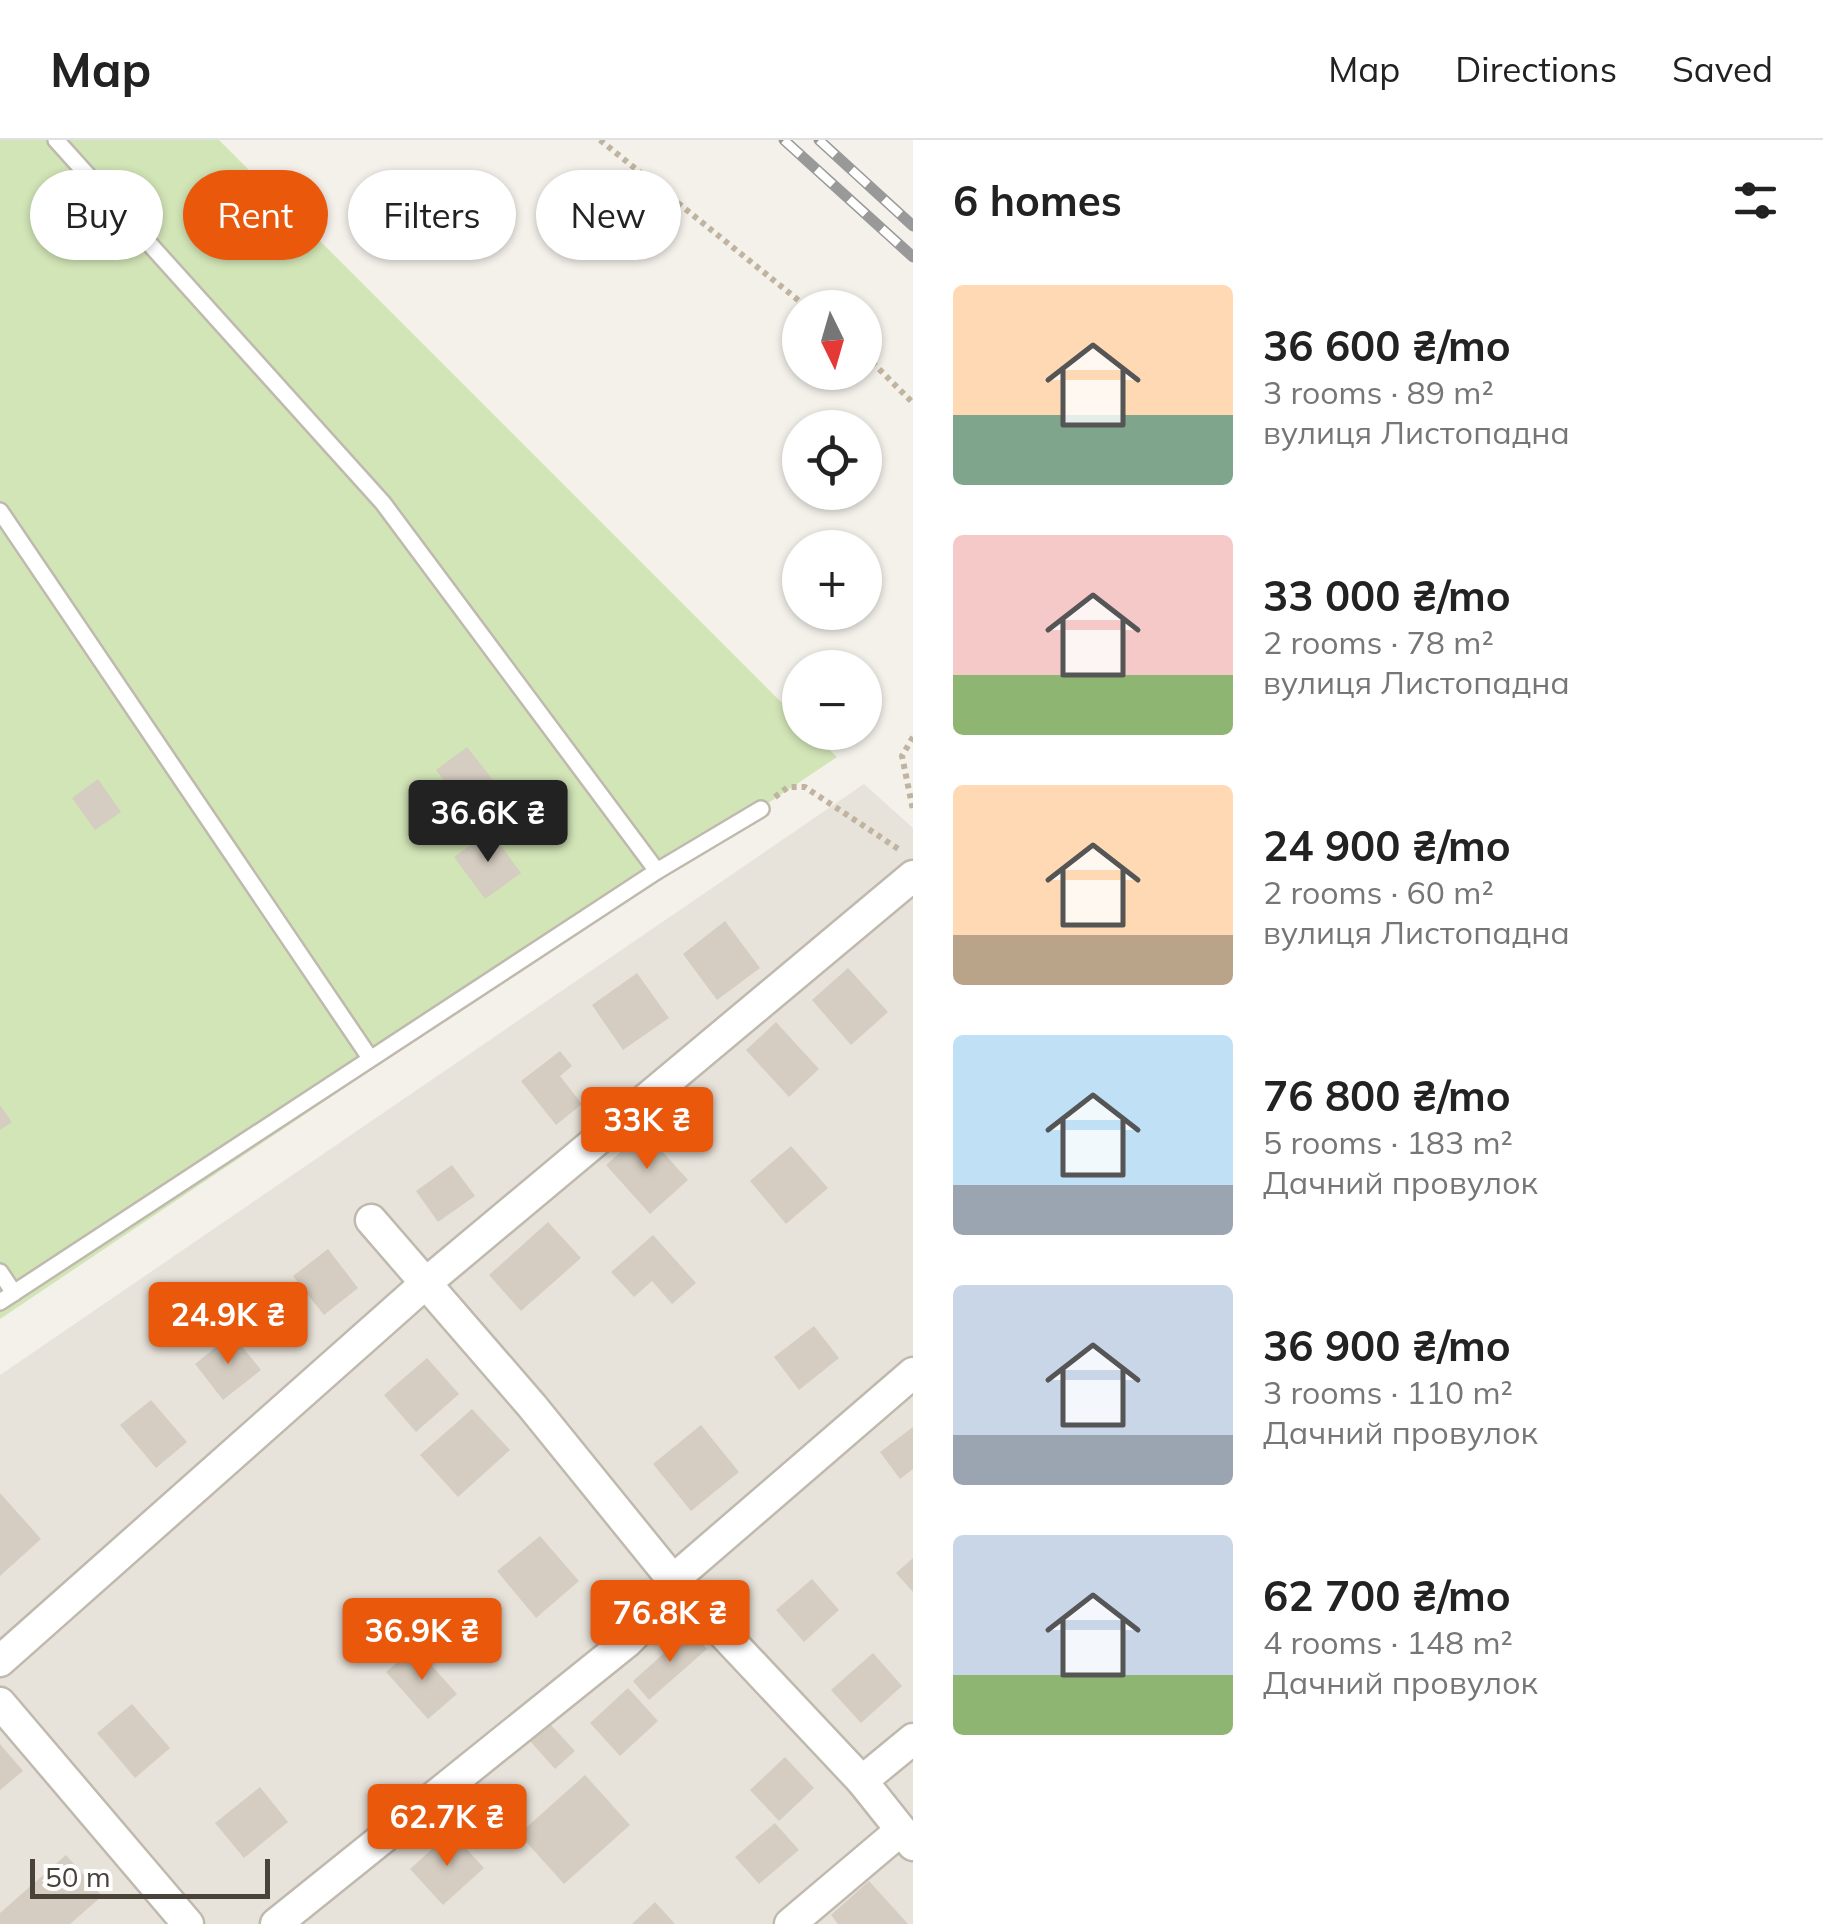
<!DOCTYPE html>
<meta charset="utf-8">
<style>
:root{--surface:#fff;--page:#f6f6f6;--text:#222;--muted:#767676;--line:#e0e0e0;--accent:#ea580c}
body{margin:0;font-family:Mulish,sans-serif;background:var(--page);color:var(--text);height:100vh;display:flex;flex-direction:column;font-size:38px;white-space:nowrap}
*{box-sizing:border-box;margin:0}
p{font-size:32px;color:var(--muted)}
.icon{flex:none;width:55px;height:55px;fill:none;stroke:currentColor;stroke-width:2;stroke-linecap:round;stroke-linejoin:round}
.map{position:relative;flex:1;overflow:hidden}
.drawer{display:flex;flex-direction:column;background:var(--surface);width:910px}
.drawer>*{flex:none}
.hud{position:absolute;left:30px;top:30px;width:732px;height:90px;display:flex;gap:20px}
.needle{width:65px;rotate:175deg}
.buttons{position:absolute;left:782px;top:150px;display:grid;gap:20px}
.buttons a{display:grid;place-items:center;width:100px;height:100px;border-radius:50%;background:var(--surface);box-shadow:0 2px 8px #0004;font-size:50px}
.scale{position:absolute;left:30px;bottom:25px;width:240px;box-sizing:border-box;padding-left:10px;border:5px solid #484239;border-top:0;font-size:28px;line-height:35px;white-space:nowrap;color:#484239;-webkit-text-stroke:8px #fff;paint-order:stroke}
.price{position:absolute;translate:-50% -85px;padding:0 22px;border-radius:10px;background:var(--accent);color:#fff;font-size:32px;line-height:65px;filter:drop-shadow(0 2px 5px #0008)}
.price::after{content:'';position:absolute;left:50%;top:60px;width:30px;height:22px;margin-left:-15px;background:inherit;clip-path:polygon(0 0,100% 0,50% 100%)}
.price.active{background:#222;color:#fff}
ul{padding:0;list-style:none}
li{display:flex;align-items:center;gap:30px;height:250px;padding:0 40px}
li span{display:grid;place-items:center;flex:none;width:280px;height:200px;border-radius:10px;color:#555}
li>.icon{margin-inline-start:auto}
span .icon{width:120px;height:120px;fill:#fffc;stroke-width:1}
li b{font-size:42px}
h2{display:flex;justify-content:space-between;align-items:center;height:120px;padding:0 40px;font-size:42px}
.chip{padding:0 35px;border-radius:45px;background:var(--surface);box-shadow:0 2px 8px #0004;font-size:35px;line-height:90px}
.chip.active{background:var(--accent);color:#fff}
header{display:flex;align-items:center;gap:60px;box-sizing:border-box;height:140px;padding:0 50px;background:var(--surface);border-bottom:2px solid var(--line)}
header strong{font-size:48px}
nav{display:flex;gap:55px;margin-inline-start:auto;font-size:35px}
main{display:flex;flex:1;min-height:0}
.map>svg:first-child{display:block}
.residential{fill:#e8e3da}
.green{fill:#d2e5b7}
.building{fill:#d5cdc1}
.lines{fill:none;stroke-linecap:round;stroke-linejoin:round}
.service-casing{stroke:#bfb9ae;stroke-width:20}
.minor-casing{stroke:#bfb9ae;stroke-width:35}
.path{stroke:#c0b4a0;stroke-width:6;stroke-dasharray:5 5;stroke-linecap:butt}
.service{stroke:#fff;stroke-width:15}
.minor{stroke:#fff;stroke-width:30}
.rail-casing{stroke:#999;stroke-width:11}
.rail{stroke:#fff;stroke-width:8;stroke-dasharray:22;stroke-linecap:butt}
</style>
<header>
<strong>Map</strong>
<nav><a>Map</a><a>Directions</a><a>Saved</a></nav>
</header>
<main>
<div class="map">
<svg width="913" height="1784" viewBox="0 0 913 1784">
<rect width="100%" height="100%" fill="#f4f1eb"/>
<polygon class="residential" points="864,644 913,688 913,1784 0,1784 0,1235"/>
<polygon class="green" points="0,0 219,0 800,581 800,592 812,593 837,617 0,1179"/>
<g class="building">
<polygon points="467,607 497,645 477,660 466,646 456,655 436,630"/>
<polygon points="98,639 121,672 95,690 72,658"/>
<polygon points="490,691 521,733 485,759 454,717"/>
<polygon points="725,781 760,828 717,860 683,814"/>
<polygon points="848,828 888,872 851,905 812,860"/>
<polygon points="637,833 669,878 623,910 592,865"/>
<polygon points="776,882 819,929 789,957 746,910"/>
<polygon points="560,911 572,926 560,936 582,964 556,985 521,941"/>
<polygon points="0,965 12,982 0,990"/>
<polygon points="644,991 688,1040 650,1074 606,1025"/>
<polygon points="791,1006 828,1048 786,1084 750,1041"/>
<polygon points="452,1025 475,1056 438,1082 416,1051"/>
<polygon points="548,1082 581,1118 521,1171 489,1135"/>
<polygon points="653,1095 696,1143 672,1164 652,1141 634,1157 611,1132"/>
<polygon points="328,1109 358,1148 324,1175 293,1136"/>
<polygon points="814,1186 839,1218 799,1250 774,1217"/>
<polygon points="232,1194 261,1230 223,1260 195,1224"/>
<polygon points="427,1218 459,1254 416,1292 384,1255"/>
<polygon points="151,1260 187,1302 156,1328 120,1285"/>
<polygon points="472,1269 510,1310 458,1357 420,1315"/>
<polygon points="701,1285 739,1332 691,1371 653,1324"/>
<polygon points="913,1287 913,1329 900,1339 880,1312"/>
<polygon points="0,1353 41,1399 0,1436"/>
<polygon points="540,1396 579,1441 536,1478 497,1431"/>
<polygon points="913,1418 913,1452 896,1433"/>
<polygon points="812,1439 839,1470 804,1502 776,1470"/>
<polygon points="690,1490 707,1509 649,1560 633,1541"/>
<polygon points="415,1507 457,1554 428,1579 386,1532"/>
<polygon points="873,1513 902,1546 861,1583 831,1550"/>
<polygon points="628,1548 658,1581 620,1616 590,1583"/>
<polygon points="132,1564 170,1608 135,1638 97,1593"/>
<polygon points="550,1584 575,1611 555,1629 530,1601"/>
<polygon points="0,1604 23,1631 0,1650"/>
<polygon points="785,1617 814,1648 779,1681 750,1650"/>
<polygon points="585,1635 630,1685 564,1744 519,1694"/>
<polygon points="260,1647 288,1682 244,1718 215,1683"/>
<polygon points="775,1683 799,1710 759,1744 735,1717"/>
<polygon points="451,1692 484,1728 443,1765 410,1729"/>
<polygon points="66,1715 102,1756 70,1784 0,1784 0,1773"/>
<polygon points="869,1741 908,1784 838,1784 831,1775"/>
<polygon points="655,1762 675,1784 632,1784"/>
</g>
<g class="lines">
<g class="service-casing">
<g id="service">
<polyline points="56,0 383,363 657,731"/>
<polyline points="0,371 370,918"/>
<polyline points="0,1132 14,1153"/>
<polyline points="0,1162 657,731 761,669"/>
</g>
</g>
<g class="minor-casing">
<g id="minor">
<polyline points="371,1080 532,1266 673,1440 862,1641 913,1705"/>
<polyline points="0,1521 426,1143 913,736"/>
<polyline points="0,1563 188,1784"/>
<polyline points="862,1641 913,1599"/>
<polyline points="276,1784 628,1501 651,1478 673,1440 913,1233"/>
<polyline points="790,1784 900,1691"/>
</g>
</g>
<g class="path">
<polyline points="600,0 808,168"/>
<polyline points="865,215 913,263"/>
<polyline points="913,597 902,616 913,670"/>
<polyline points="775,657 788,647 805,647 900,710"/>
</g>
<use href="#service" class="service"/>
<use href="#minor" class="minor"/>
<g class="rail-casing">
<g id="rail">
<polyline points="784,0 913,117"/>
<polyline points="819,0 913,86"/>
</g>
</g>
<use href="#rail" class="rail"/>
</g>
</svg>
<div class="buttons">
<a><svg class="needle" viewBox="-14 -14 28 28"><path d="M0-13l5 13h-10z" fill="#e53935"/><path d="M0 13l5-13h-10z" fill="#767676"/></svg></a>
<a><svg class="icon" aria-label="locate" viewBox="0 0 24 24"><circle cx="12" cy="12" r="6"/><path d="M12 2v4M12 18v4M2 12h4M18 12h4"/></svg></a>
<a>+</a>
<a>−</a>
</div>
<div class="scale">50 m</div>
<b class="price active" style="left:488px;top:725px">36.6K ₴</b>
<b class="price" style="left:647px;top:1032px">33K ₴</b>
<b class="price" style="left:228px;top:1227px">24.9K ₴</b>
<b class="price" style="left:670px;top:1525px">76.8K ₴</b>
<b class="price" style="left:422px;top:1543px">36.9K ₴</b>
<b class="price" style="left:447px;top:1729px">62.7K ₴</b>
<div class="hud">
<a class="chip">Buy</a>
<a class="chip active">Rent</a>
<a class="chip">Filters</a>
<a class="chip">New</a>
</div>
</div>
<section class="drawer">
<h2>6 homes<svg class="icon" aria-label="filters" viewBox="0 0 24 24"><path d="M4 7h16M4 17h16"/><circle cx="9" cy="7" r="2"/><circle cx="15" cy="17" r="2"/></svg></h2>
<ul>
<li><span style="background:linear-gradient(#ffd9b3 65%,#7fa58c 0)"><svg class="icon" aria-label="home" viewBox="0 0 24 24"><path d="M3 11l9-7 9 7M6 9v11h12V9"/></svg></span><div><b>36 600 ₴/mo</b><p>3 rooms · 89 m²</p><p>вулиця Листопадна</p></div></li>
<li><span style="background:linear-gradient(#f6c9c9 70%,#8fb573 0)"><svg class="icon" aria-label="home" viewBox="0 0 24 24"><path d="M3 11l9-7 9 7M6 9v11h12V9"/></svg></span><div><b>33 000 ₴/mo</b><p>2 rooms · 78 m²</p><p>вулиця Листопадна</p></div></li>
<li><span style="background:linear-gradient(#ffd9b3 75%,#b9a48a 0)"><svg class="icon" aria-label="home" viewBox="0 0 24 24"><path d="M3 11l9-7 9 7M6 9v11h12V9"/></svg></span><div><b>24 900 ₴/mo</b><p>2 rooms · 60 m²</p><p>вулиця Листопадна</p></div></li>
<li><span style="background:linear-gradient(#bfe0f5 75%,#9aa5b1 0)"><svg class="icon" aria-label="home" viewBox="0 0 24 24"><path d="M3 11l9-7 9 7M6 9v11h12V9"/></svg></span><div><b>76 800 ₴/mo</b><p>5 rooms · 183 m²</p><p>Дачний провулок</p></div></li>
<li><span style="background:linear-gradient(#c9d6e8 75%,#9aa5b1 0)"><svg class="icon" aria-label="home" viewBox="0 0 24 24"><path d="M3 11l9-7 9 7M6 9v11h12V9"/></svg></span><div><b>36 900 ₴/mo</b><p>3 rooms · 110 m²</p><p>Дачний провулок</p></div></li>
<li><span style="background:linear-gradient(#c9d6e8 70%,#8fb573 0)"><svg class="icon" aria-label="home" viewBox="0 0 24 24"><path d="M3 11l9-7 9 7M6 9v11h12V9"/></svg></span><div><b>62 700 ₴/mo</b><p>4 rooms · 148 m²</p><p>Дачний провулок</p></div></li>
</ul>
</section>
</main>
